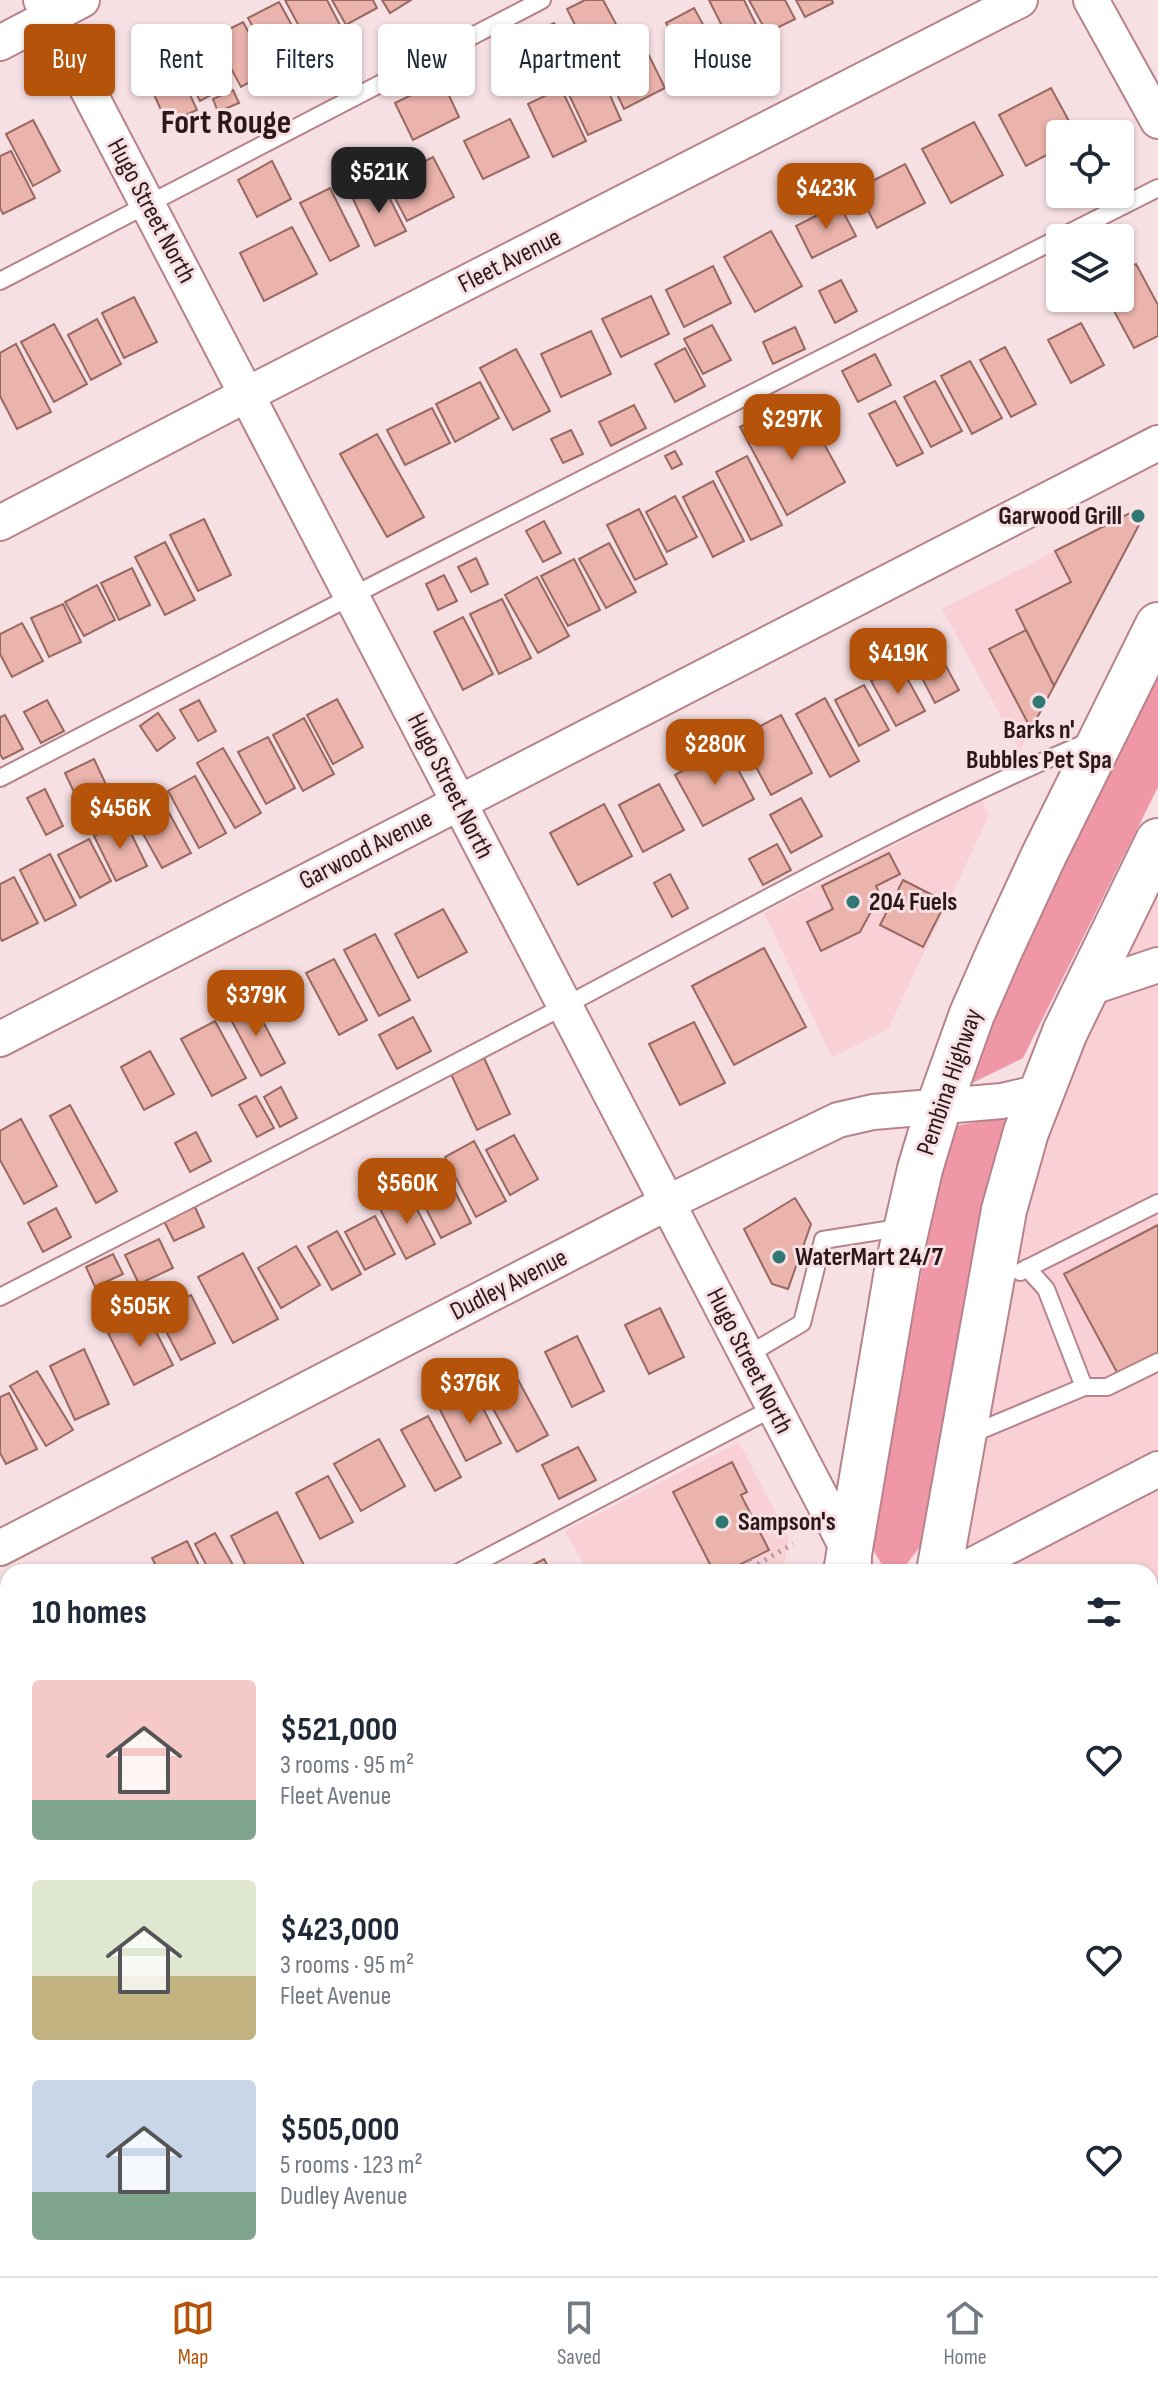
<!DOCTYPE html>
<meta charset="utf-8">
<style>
:root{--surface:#fff;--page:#f2f2f3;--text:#1f2937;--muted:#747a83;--line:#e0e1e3;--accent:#b45309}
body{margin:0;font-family:"Sofia Sans Condensed",sans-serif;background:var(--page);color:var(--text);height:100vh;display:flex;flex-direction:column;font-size:30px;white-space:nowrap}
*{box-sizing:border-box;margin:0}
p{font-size:26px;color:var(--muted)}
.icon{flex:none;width:44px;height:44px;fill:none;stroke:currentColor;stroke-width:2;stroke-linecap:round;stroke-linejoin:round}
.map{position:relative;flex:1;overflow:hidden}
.side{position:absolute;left:0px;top:1564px;width:1158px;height:712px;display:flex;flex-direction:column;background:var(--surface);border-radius:24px 24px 0 0;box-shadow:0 2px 6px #0004}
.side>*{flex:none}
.top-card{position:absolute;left:24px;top:24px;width:1110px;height:72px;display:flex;gap:16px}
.buttons{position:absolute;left:1046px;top:120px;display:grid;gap:16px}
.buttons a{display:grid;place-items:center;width:88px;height:88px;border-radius:8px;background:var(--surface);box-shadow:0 2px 6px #0004;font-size:40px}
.price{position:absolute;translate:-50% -68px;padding:0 18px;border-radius:16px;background:var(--accent);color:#fff;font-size:26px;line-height:52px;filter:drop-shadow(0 2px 4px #0008)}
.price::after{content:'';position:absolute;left:50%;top:48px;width:24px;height:18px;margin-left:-12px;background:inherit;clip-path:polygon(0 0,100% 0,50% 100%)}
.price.on{background:#222;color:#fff}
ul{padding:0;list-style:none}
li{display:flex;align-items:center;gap:24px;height:200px;padding:0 32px}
li span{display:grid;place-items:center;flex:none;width:224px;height:160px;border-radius:8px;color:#555}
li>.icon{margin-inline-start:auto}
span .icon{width:96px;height:96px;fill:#fffc;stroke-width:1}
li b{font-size:34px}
h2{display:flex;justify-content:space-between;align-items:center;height:96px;padding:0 32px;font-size:34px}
.tag{padding:0 28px;border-radius:8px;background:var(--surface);box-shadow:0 2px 6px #0004;font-size:28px;line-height:72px}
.tag.on{background:var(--accent);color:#fff}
.dock{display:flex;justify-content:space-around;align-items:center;height:112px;border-top:2px solid var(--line);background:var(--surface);font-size:22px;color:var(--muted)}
.dock a{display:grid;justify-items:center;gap:4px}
.dock .on{color:var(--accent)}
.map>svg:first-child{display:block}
.built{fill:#f8d0d6}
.green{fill:#f097a7}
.building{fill:#eab3ab;stroke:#996861;stroke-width:2}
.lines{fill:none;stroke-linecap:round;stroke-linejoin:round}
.service-casing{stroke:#b7838b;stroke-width:20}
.minor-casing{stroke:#b7838b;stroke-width:38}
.primary-casing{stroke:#b7838b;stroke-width:48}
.path{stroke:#ac9699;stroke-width:5;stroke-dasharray:2 6;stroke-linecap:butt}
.service{stroke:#fff;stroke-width:16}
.minor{stroke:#fff;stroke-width:34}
.primary{stroke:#fff;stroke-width:44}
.poi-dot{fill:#307873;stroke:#f7e0e3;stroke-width:3}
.labels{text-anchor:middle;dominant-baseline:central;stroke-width:6;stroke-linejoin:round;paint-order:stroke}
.street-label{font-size:26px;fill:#2c181b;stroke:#f7e0e3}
.poi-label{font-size:26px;font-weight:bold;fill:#2c181b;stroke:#f7e0e3;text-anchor:start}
.district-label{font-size:34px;font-weight:bold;fill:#2c181b;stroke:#f7e0e3}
</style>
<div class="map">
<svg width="1158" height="2276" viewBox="0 0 1158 2276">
<rect width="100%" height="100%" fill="#f7e0e3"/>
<g class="built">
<polygon points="1134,511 1140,523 1020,751 942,609"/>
<polygon points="982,800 989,816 888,1029 832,1057 764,913"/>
<polygon points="1158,841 1158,2276 861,2276 862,2268 1150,2268 1150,1572 939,1572 991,1285"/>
<polygon points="739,1442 789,1539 783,1572 588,1572 565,1531"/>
</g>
<g class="green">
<polygon points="1158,667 1158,787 1023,1058 964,1087 1005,981"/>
<polygon points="1006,1117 926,1538 901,1572 886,1572 870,1544 949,1127"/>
</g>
<g class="building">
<polygon points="285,0 327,0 342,29 310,47"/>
<polygon points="332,0 373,0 377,8 346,25"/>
<polygon points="382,0 411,0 390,13"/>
<polygon points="585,0 603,0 616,24 583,41 567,9"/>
<polygon points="709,0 744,0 764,41 736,54"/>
<polygon points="749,0 785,0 795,19 767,33"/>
<polygon points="796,0 832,0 833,3 805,17"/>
<polygon points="279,2 305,49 274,66 248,18"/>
<polygon points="694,8 724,63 695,78 666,23"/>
<polygon points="243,22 270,71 241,87 214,37"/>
<polygon points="554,23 568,51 551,60 536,32"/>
<polygon points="527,30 546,66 528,75 510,39"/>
<polygon points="639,35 665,88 624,109 598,54"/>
<polygon points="206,41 230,85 200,101 177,56"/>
<polygon points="169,49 197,110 167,123 139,62"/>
<polygon points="597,66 621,120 588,135 563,82"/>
<polygon points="442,80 459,117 413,140 395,103"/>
<polygon points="561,88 586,141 553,157 528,104"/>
<polygon points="1051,88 1076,134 1060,134 1060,148 1026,166 999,115"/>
<polygon points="233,90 239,103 218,112 213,99"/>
<polygon points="510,119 529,157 483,179 464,141"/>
<polygon points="33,120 60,171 33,186 6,134"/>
<polygon points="974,122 1003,175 951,203 922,149"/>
<polygon points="11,151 35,198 3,214 0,208 0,156"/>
<polygon points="433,157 454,197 407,221 386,181"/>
<polygon points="272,161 291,199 257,217 238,180"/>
<polygon points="905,164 925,203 877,228 857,189"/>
<polygon points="383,185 406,231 375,246 353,199"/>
<polygon points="330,188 359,246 330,261 300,203"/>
<polygon points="839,204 856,236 812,258 796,226"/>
<polygon points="292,227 317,274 264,301 240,253"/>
<polygon points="771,231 802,286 755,312 724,257"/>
<polygon points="1136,264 1158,305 1158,336 1134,348 1107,298 1120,298 1120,272"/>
<polygon points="713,266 731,303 684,327 666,290"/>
<polygon points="841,280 857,311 835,323 819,291"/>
<polygon points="651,296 669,334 621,357 602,319"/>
<polygon points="134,297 157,342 124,358 102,313"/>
<polygon points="97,319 121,364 91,380 68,335"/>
<polygon points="1081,323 1104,365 1071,383 1048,340"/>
<polygon points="54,324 87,384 54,402 21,342"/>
<polygon points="712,325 731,360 703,374 684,339"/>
<polygon points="795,327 805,349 773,364 763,342"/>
<polygon points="591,331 611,374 561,397 541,354"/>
<polygon points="16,344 51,412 17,429 0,396 0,353"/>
<polygon points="1005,347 1036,404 1011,417 980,360"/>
<polygon points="685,348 705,386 675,402 655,364"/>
<polygon points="516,349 550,411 513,430 480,368"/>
<polygon points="875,354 891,385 858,402 842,371"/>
<polygon points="970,361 1002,418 972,434 941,376"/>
<polygon points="935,381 962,431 931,447 904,397"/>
<polygon points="480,382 499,418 455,442 436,404"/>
<polygon points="895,401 923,453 897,466 869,414"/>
<polygon points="634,405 646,428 611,446 599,422"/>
<polygon points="432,408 450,443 405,465 387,430"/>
<polygon points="776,408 795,443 817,431 845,482 787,515 740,427"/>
<polygon points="571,430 583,454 563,463 551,439"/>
<polygon points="377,434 424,517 387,537 340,454"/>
<polygon points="675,451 682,464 672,469 665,456"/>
<polygon points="747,456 782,525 751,540 716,472"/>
<polygon points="713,481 744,541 713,557 683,497"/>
<polygon points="675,496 697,537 667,552 646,512"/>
<polygon points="639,509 667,564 635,580 607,525"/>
<polygon points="1134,511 1140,523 1054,686 1016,610 1071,582 1055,551"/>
<polygon points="204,519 231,575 198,591 170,535"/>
<polygon points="544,521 561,553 543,562 526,531"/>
<polygon points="165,542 195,600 165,615 135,557"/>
<polygon points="609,543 636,592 606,608 579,559"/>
<polygon points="476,558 488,584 471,592 458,567"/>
<polygon points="574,559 600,610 568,626 541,576"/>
<polygon points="132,568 150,605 119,620 101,583"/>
<polygon points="444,575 457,601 438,610 426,584"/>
<polygon points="537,577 569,636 538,653 505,595"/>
<polygon points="97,585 115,620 84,636 65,602"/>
<polygon points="502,599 531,658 499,674 470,614"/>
<polygon points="63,604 81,642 49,657 31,618"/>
<polygon points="463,617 493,674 463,690 434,632"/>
<polygon points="22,623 43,661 12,677 0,654 0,634"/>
<polygon points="1026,630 1054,686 1031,729 989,649"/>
<polygon points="935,646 959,690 935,703 912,659"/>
<polygon points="900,665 925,711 896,726 871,681"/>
<polygon points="864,685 889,730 859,746 835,700"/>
<polygon points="825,698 859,761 830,777 796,714"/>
<polygon points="337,699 363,747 333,764 307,715"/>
<polygon points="47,700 64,731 41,743 24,712"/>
<polygon points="199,700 216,731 198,741 180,710"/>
<polygon points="158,713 175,738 157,751 140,726"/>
<polygon points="5,715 23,749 3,759 0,754 0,717"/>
<polygon points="781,715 812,773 771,795 740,737"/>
<polygon points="304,718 334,774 303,791 273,735"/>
<polygon points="268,737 295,788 266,804 238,752"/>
<polygon points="726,747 754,799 703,826 675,775"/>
<polygon points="223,748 261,813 235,828 197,763"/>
<polygon points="94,759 111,795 82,809 65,773"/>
<polygon points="195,776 226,833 199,848 168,791"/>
<polygon points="659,784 684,830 643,852 619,805"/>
<polygon points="45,789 63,826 46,835 27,798"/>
<polygon points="801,798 822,836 791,853 770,815"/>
<polygon points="162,800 191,853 162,868 133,816"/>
<polygon points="604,804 632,856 578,885 550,833"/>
<polygon points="125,821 147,866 116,881 94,836"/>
<polygon points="89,839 111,881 80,898 58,855"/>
<polygon points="777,844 791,870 763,885 749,859"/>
<polygon points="889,853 900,874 876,886 880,895 860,932 821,951 807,922 833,909 822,886"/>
<polygon points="50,854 76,905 45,921 20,870"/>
<polygon points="670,874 688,908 672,917 654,883"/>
<polygon points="14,877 38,923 2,941 0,937 0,884"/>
<polygon points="903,880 946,902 923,947 880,925"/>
<polygon points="443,909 467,952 418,978 395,934"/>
<polygon points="375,934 410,1000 379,1016 344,950"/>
<polygon points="764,948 806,1027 734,1065 692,986"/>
<polygon points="334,959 367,1020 339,1035 306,973"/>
<polygon points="252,1001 285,1063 261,1076 228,1014"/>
<polygon points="413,1017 431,1051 397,1069 379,1035"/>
<polygon points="215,1021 246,1078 212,1096 181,1039"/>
<polygon points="694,1022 725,1083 680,1105 649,1044"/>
<polygon points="150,1051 174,1094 144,1110 121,1067"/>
<polygon points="484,1058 510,1114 477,1130 451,1074"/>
<polygon points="281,1087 297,1118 280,1127 264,1097"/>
<polygon points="256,1096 274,1128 257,1137 239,1105"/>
<polygon points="70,1105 117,1191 96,1203 50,1116"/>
<polygon points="21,1119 57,1186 24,1204 0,1160 0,1131"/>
<polygon points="196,1132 211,1161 190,1172 175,1143"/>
<polygon points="514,1135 538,1179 510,1195 486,1150"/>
<polygon points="474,1141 506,1201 476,1217 445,1157"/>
<polygon points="445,1172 471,1223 441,1238 415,1187"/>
<polygon points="408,1192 435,1244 406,1259 379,1207"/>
<polygon points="795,1198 811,1224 788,1289 772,1284 744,1229"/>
<polygon points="195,1207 204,1227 174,1241 164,1221"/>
<polygon points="56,1208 71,1237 43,1252 28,1223"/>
<polygon points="375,1216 395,1254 365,1270 345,1232"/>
<polygon points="1158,1225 1158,1356 1119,1376 1064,1274"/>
<polygon points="337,1231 361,1274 332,1290 308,1247"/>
<polygon points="159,1239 173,1268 139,1284 125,1255"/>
<polygon points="296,1246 320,1285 281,1308 258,1268"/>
<polygon points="243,1253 278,1319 233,1343 198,1277"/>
<polygon points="113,1254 123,1274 95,1287 86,1267"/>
<polygon points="191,1295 215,1343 181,1360 156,1312"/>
<polygon points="660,1308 684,1357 649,1374 625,1325"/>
<polygon points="147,1314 173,1365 134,1385 108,1333"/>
<polygon points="577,1336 604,1391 572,1407 545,1352"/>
<polygon points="84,1349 109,1404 75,1420 50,1366"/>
<polygon points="37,1371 73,1430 46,1446 10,1386"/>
<polygon points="516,1376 548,1435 517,1452 485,1394"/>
<polygon points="474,1391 501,1443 466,1461 439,1408"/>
<polygon points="9,1393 37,1449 6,1464 0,1453 0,1397"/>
<polygon points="428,1416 461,1477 435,1491 401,1430"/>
<polygon points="379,1439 405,1486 361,1511 334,1464"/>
<polygon points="578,1447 596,1480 559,1499 542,1465"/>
<polygon points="732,1462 747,1492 741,1495 769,1550 725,1572 714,1572 673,1492"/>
<polygon points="328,1476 353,1522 320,1539 296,1493"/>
<polygon points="277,1512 307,1571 306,1572 249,1572 231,1536"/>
<polygon points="215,1533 237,1572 210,1572 195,1544"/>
<polygon points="187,1541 202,1572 159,1572 152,1558"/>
<polygon points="544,1559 551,1572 519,1572"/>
<polygon points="2,1639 8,1649 8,1701 0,1705 0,1640"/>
<polygon points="1158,1829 1158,1941 1150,1945 1150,1833"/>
<polygon points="8,2149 8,2221 0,2206 0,2153"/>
<polygon points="0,2228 8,2243 8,2257 0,2261"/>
<polygon points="371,2268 413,2268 417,2276 355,2276"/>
<polygon points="432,2268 572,2268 565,2276 436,2276"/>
</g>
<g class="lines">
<g class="service-casing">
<g id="service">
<polyline points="0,281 542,0"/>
<polyline points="0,778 385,579 1158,188"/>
<polyline points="1020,1272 1158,1203"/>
<path d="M 0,1297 C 190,1199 381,1103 570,1003 C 742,912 913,816 1092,740"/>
<polyline points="746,1356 802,1323 823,1240 905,1227"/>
<polyline points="1084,1387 1107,1387 1158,1362"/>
<polyline points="969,1435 1084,1387 1046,1289 1027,1268"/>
<polyline points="459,1572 773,1408"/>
<polyline points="0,1816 8,1811"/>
<polyline points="623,2268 627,2276"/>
<polyline points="660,2276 676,2268"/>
<polyline points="902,2276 903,2268"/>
</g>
</g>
<g class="minor-casing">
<g id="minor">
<polyline points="41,0 854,1561"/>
<polyline points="1091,0 1158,121"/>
<polyline points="0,43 82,0"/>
<polyline points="0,523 246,395 1020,0"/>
<polyline points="1086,989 1158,965"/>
<polyline points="0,1039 1158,443"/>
<polyline points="0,1548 667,1203 838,1120 873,1112 1002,1101 1041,1092"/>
<polyline points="959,1572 1158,1469"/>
<polyline points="1150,1775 1158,1770"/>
<polyline points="0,1922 8,1938"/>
<polyline points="0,2066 8,2062"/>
<polyline points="166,2276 181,2268"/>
</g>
</g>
<g class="primary-casing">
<g id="primary">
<polyline points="846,1572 898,1265 920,1169 939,1106 972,1014 1000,950 1043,857 1158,625"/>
<polyline points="939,1572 1004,1210 1026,1132 1065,1032 1158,841"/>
<polyline points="781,2268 788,2276"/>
<polyline points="723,2276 724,2268"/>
</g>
</g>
<g class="path">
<polyline points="749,1560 753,1567"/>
<polyline points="744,1572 793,1544"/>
</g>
<use href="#service" class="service"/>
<use href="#minor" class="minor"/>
<use href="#primary" class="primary"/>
</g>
<g class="poi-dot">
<circle cx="1138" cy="516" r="8"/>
<circle cx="1039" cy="702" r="8"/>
<circle cx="853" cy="902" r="8"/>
<circle cx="779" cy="1257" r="8"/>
<circle cx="722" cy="1522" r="8"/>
</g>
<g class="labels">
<g class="street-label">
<text transform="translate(151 211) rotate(62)">Hugo Street North</text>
<text transform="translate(510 261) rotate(-27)">Fleet Avenue</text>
<text transform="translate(450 786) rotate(63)">Hugo Street North</text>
<text transform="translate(366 850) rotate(-27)">Garwood Avenue</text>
<text transform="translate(950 1082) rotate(-71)">Pembina Highway</text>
<text transform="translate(509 1285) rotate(-27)">Dudley Avenue</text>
<text transform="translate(749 1361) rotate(63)">Hugo Street North</text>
</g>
<g class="poi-label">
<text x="1122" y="516" text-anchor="end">Garwood Grill</text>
<text x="1039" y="730" text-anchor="middle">Barks n'<tspan x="1039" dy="30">Bubbles Pet Spa</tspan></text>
<text x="869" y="902">204 Fuels</text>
<text x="795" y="1257">WaterMart 24/7</text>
<text x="738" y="1522">Sampson's</text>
</g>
<g class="district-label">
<text x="226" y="122">Fort Rouge</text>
</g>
</g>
</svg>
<div class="buttons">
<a><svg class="icon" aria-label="locate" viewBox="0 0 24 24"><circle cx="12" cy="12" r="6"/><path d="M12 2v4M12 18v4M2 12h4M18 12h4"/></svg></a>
<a><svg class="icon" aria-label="layers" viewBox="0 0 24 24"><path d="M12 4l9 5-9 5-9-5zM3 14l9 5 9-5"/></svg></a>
</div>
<b class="price on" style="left:379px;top:215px">$521K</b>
<b class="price" style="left:826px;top:231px">$423K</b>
<b class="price" style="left:792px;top:462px">$297K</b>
<b class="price" style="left:898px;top:696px">$419K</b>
<b class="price" style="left:715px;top:787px">$280K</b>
<b class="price" style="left:120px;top:851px">$456K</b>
<b class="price" style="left:256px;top:1038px">$379K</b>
<b class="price" style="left:407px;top:1226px">$560K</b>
<b class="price" style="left:140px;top:1349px">$505K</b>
<b class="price" style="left:470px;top:1426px">$376K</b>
<div class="top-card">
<a class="tag on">Buy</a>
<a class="tag">Rent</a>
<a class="tag">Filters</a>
<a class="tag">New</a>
<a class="tag">Apartment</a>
<a class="tag">House</a>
</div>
<section class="side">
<h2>10 homes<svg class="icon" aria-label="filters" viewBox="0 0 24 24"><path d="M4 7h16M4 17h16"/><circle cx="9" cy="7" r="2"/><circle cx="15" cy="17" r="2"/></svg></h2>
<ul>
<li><span style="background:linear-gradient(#f6c9c9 75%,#7fa58c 0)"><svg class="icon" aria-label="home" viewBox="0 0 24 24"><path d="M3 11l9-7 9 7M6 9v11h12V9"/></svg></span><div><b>$521,000</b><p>3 rooms · 95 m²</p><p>Fleet Avenue</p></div><svg class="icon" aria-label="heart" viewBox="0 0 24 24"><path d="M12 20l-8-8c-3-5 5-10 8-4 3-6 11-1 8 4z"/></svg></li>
<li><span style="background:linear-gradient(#dfe7d0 60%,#c2b280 0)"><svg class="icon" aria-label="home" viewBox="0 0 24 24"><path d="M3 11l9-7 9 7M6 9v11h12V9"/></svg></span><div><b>$423,000</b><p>3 rooms · 95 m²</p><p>Fleet Avenue</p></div><svg class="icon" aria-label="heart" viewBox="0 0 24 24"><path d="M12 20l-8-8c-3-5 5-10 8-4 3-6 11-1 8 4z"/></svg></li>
<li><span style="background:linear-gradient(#c9d6e8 70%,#7fa58c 0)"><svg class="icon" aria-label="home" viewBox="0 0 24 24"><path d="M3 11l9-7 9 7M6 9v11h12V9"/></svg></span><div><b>$505,000</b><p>5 rooms · 123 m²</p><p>Dudley Avenue</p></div><svg class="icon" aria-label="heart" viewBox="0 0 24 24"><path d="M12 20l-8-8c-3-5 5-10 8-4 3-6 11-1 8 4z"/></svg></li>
</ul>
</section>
</div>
<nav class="dock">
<a class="on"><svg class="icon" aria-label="map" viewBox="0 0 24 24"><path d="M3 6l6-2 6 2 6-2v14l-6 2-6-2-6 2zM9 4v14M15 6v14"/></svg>Map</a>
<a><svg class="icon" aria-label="saved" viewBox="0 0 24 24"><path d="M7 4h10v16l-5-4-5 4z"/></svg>Saved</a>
<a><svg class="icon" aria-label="home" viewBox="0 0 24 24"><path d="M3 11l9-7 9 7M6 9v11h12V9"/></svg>Home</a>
</nav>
